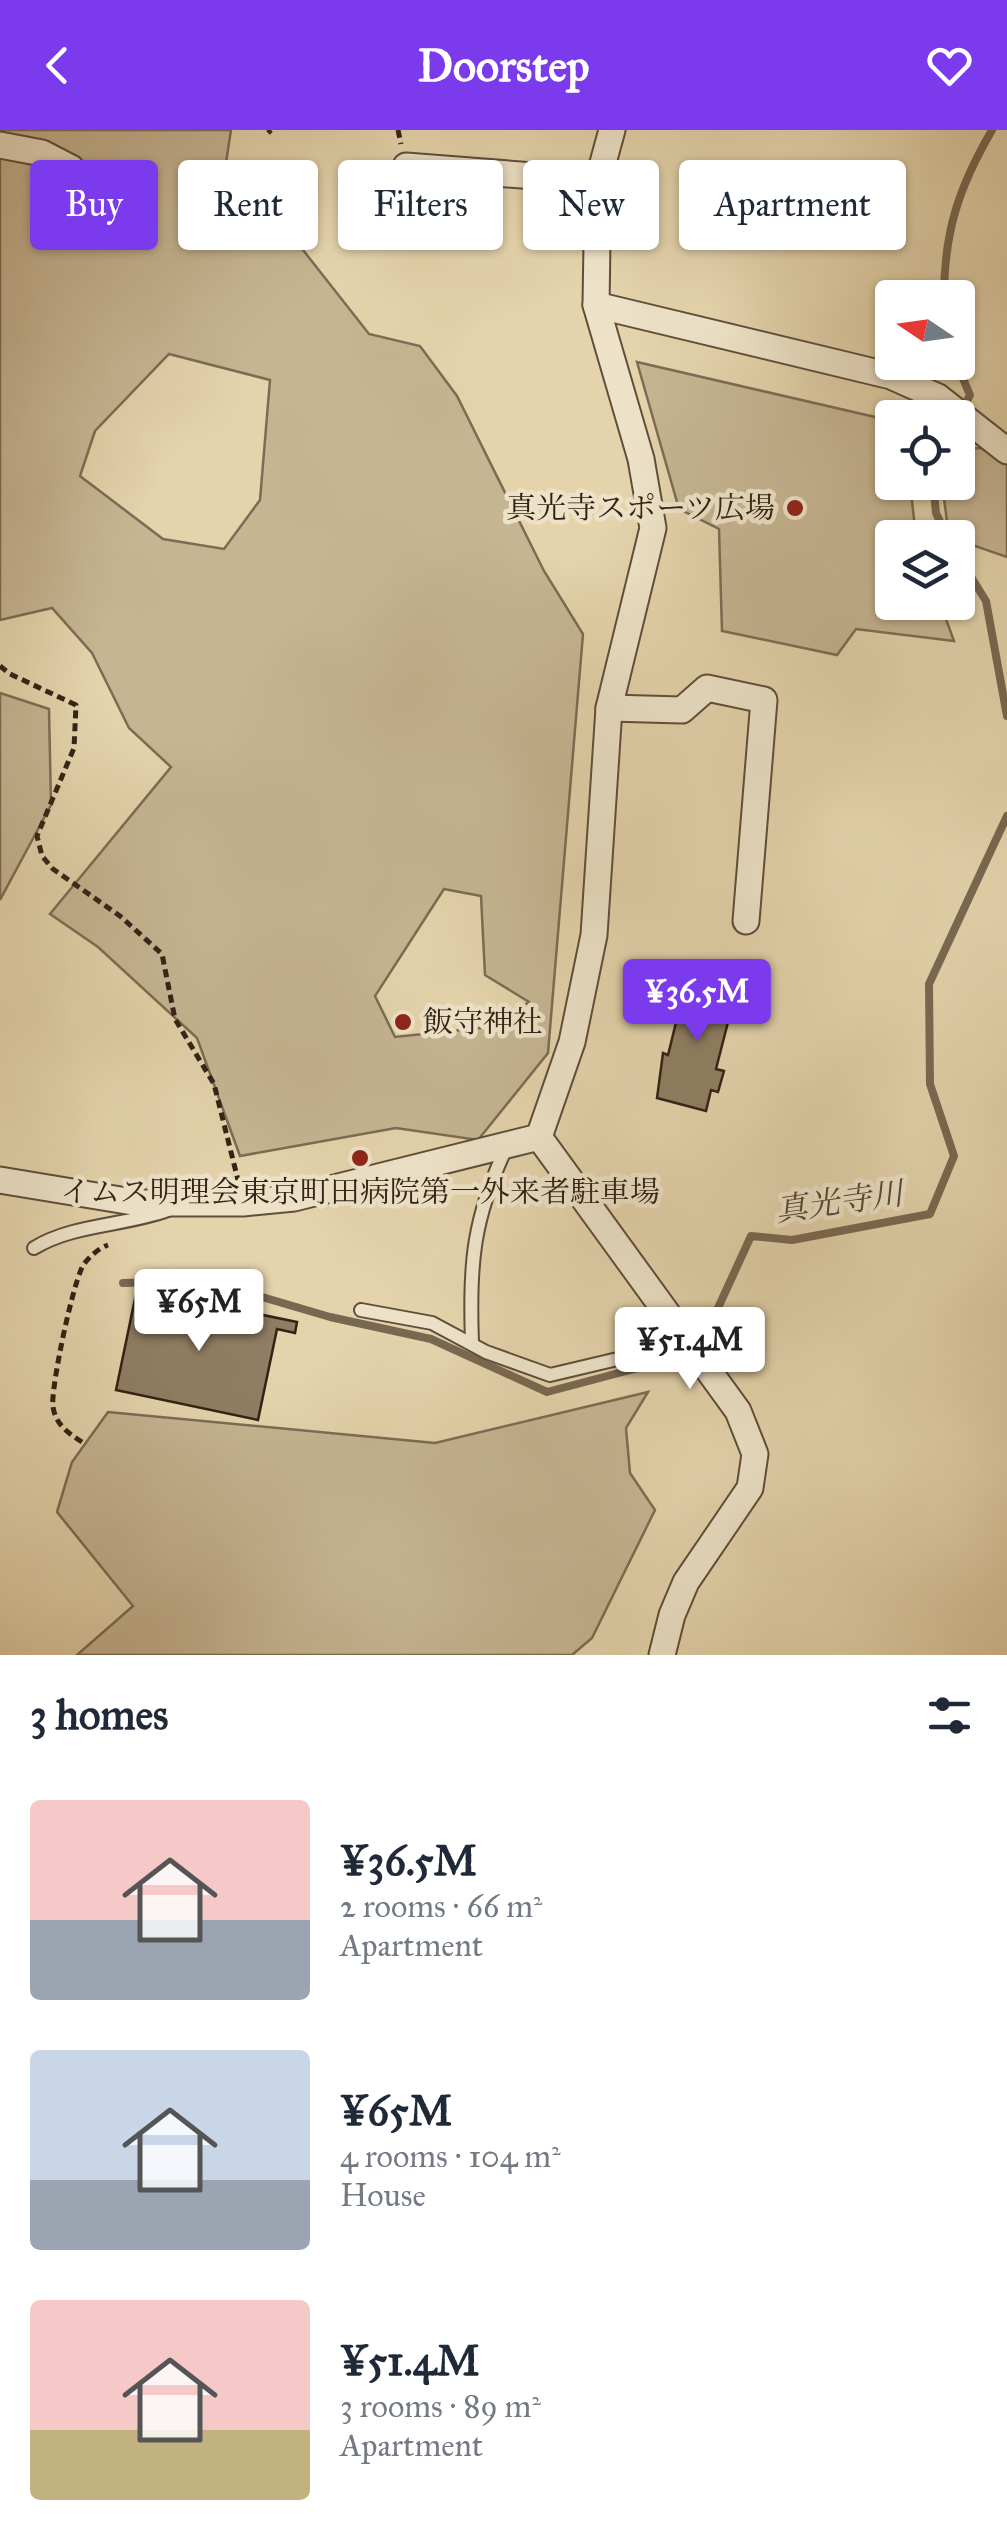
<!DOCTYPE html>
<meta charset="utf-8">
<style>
:root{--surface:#fff;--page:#f6f6f7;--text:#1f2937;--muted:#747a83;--accent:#7c3aed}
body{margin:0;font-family:"IM FELL Great Primer","Noto Serif JP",serif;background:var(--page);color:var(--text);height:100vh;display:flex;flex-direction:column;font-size:38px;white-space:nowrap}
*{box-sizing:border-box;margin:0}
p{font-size:32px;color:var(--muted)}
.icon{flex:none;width:55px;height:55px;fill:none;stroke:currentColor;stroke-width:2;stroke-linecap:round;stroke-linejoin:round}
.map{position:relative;height:1525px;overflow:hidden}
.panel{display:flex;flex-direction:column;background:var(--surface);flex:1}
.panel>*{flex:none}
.guide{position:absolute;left:30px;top:30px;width:948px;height:90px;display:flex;gap:20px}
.needle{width:65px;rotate:283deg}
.fabs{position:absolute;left:875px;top:150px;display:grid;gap:20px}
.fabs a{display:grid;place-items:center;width:100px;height:100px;border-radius:10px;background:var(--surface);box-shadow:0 2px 8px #0004;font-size:50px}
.price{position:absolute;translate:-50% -85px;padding:0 22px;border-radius:10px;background:#fff;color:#222;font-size:32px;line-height:65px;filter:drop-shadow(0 2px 5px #0008)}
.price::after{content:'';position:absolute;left:50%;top:60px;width:30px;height:22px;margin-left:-15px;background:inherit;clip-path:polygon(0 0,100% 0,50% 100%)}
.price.on{background:var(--accent);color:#fff}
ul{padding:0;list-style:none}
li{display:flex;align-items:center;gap:30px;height:250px;padding:0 30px}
li span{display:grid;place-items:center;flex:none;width:280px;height:200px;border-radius:10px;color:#555}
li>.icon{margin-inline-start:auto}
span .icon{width:120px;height:120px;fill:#fffc;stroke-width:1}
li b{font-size:42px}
h2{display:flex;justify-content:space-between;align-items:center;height:120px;padding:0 30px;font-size:42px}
.pill{padding:0 35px;border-radius:10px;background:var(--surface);box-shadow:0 2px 8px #0004;font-size:35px;line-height:90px}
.pill.on{background:var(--accent);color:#fff}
header{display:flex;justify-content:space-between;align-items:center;height:130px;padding:0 30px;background:var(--accent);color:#fff;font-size:45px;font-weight:700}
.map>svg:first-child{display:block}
.green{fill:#c6b592;stroke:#7c6c54;stroke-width:2.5;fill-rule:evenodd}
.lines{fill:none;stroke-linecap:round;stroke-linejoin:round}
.stream{stroke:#796851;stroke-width:8}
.building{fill:#8f7e63;stroke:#332216;stroke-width:2.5}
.lane-casing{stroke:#5f4e3b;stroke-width:16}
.street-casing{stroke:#5f4e3b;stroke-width:29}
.path{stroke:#332216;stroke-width:5;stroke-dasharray:8 5;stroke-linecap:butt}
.lane{stroke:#ede2c8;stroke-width:12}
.street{stroke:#ede2c8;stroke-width:25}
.poi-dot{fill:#8f2418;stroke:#ede2c8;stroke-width:4}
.labels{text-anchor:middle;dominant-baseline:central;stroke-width:9;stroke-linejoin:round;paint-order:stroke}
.poi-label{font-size:30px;fill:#332216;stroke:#ede2c8;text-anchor:end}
.water-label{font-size:32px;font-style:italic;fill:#564533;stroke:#ede2c8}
</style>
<header><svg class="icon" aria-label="back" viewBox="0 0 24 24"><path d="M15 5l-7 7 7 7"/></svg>Doorstep<svg class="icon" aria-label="heart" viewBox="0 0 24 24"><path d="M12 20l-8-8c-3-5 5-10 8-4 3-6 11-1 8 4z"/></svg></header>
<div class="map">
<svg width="1007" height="1525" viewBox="0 0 1007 1525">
<rect width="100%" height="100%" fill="#e4d3ab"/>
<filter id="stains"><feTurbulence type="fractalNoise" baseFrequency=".002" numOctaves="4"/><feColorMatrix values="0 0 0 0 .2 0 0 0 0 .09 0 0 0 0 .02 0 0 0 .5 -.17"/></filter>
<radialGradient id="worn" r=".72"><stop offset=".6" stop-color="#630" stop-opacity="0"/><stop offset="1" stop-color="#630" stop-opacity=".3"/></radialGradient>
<g class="green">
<path d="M 0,0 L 231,0 L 222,59 L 303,120 L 369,204 L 420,216 L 457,266 L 544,441 L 583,504 L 548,923 L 478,1010 L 396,998 L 240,1026 L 197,908 L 98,817 L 50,784 L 171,637 L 129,598 L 92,523 L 52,478 L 0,490 ZM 169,224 L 270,250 L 260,370 L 224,419 L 163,409 L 80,346 L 95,301 ZM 444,759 L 481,766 L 485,845 L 529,872 L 490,897 L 395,907 L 375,866 Z"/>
<polygon points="637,232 875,287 892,296 892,352 910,353 916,407 892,408 892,472 940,473 954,511 856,499 837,525 722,501 719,399 679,379"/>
<polygon points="967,318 1007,319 1007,427 949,407 942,353 958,352 958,331"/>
<polygon points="0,563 49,579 51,675 0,770"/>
<polygon points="648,1262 626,1298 630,1343 655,1380 592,1508 572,1525 77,1525 133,1476 57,1382 72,1332 108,1282 435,1313"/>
</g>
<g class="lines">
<g class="stream">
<path d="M 944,168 C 944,101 959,57 992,0"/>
<polyline points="956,232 970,265 966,273"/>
<polyline points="933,352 936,383 948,408"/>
<polyline points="958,426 986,471 1007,586"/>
<polyline points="123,1153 160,1152 163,1148 245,1162 330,1187 431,1209 547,1262 679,1227"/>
<polyline points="701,1215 751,1106 792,1110 930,1084 954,1026 930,954 929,854 1007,686"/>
</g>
</g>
<g class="building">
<polygon points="688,844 737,857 716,939 724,941 718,962 711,960 706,981 657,968 663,923 668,925"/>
<polygon points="137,1159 297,1192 295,1203 277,1199 258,1290 116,1260"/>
</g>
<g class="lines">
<g class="lane-casing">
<g id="lane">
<path d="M 34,1118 C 73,1094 125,1096 168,1080"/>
<polyline points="361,1180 432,1193 486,1222 550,1245 685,1213"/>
<path d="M 472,1212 C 469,1134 473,1088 507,1016"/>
</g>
</g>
<g class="street-casing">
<g id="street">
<polyline points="0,15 42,23 71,38"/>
<polyline points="406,36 598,51"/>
<polyline points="596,175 891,246 938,267 1007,321"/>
<polyline points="609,578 682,580 707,558 764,570 746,791"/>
<polyline points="539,1007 738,1281 755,1324 750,1358 686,1452 672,1485 662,1525"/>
<polyline points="0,1050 139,1073 243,1073 294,1068 539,1007 572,912 594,805 609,578 653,398 641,329 596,175 598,51 612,0"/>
</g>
</g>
<g class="path">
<polyline points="398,0 401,14"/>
<polyline points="268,3 271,0"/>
<polyline points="0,536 10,544 76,575 74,618 37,706 42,726 53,739 120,786 162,824 175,889 214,954 238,1050"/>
<path d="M 82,1312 C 68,1303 56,1295 53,1277 C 50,1260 74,1147 84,1134 C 90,1126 99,1118 108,1115"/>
</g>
<use href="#lane" class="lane"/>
<use href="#street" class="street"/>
</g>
<g class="poi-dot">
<circle cx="795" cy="378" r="10"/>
<circle cx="403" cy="892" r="10"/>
<circle cx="360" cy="1028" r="10"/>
</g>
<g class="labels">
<g class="poi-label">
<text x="775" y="378">真光寺スポーツ広場</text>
<text x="423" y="892" text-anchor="start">飯守神社</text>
<text x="360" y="1062" text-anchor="middle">イムス明理会東京町田病院第一外来者駐車場</text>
</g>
<g class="water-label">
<text transform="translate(839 1072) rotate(-8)">真光寺川</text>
</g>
</g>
<rect width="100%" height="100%" filter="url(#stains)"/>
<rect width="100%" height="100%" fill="url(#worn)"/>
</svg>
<div class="fabs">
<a><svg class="needle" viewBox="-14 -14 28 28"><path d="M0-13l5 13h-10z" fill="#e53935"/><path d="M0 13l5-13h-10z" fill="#747a83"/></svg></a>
<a><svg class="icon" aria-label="locate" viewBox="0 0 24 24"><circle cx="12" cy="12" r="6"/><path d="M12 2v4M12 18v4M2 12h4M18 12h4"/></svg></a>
<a><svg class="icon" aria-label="layers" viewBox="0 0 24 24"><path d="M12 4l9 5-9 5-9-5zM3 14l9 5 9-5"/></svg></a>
</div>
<b class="price on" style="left:697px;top:914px">¥36.5M</b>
<b class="price" style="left:199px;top:1224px">¥65M</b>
<b class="price" style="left:690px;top:1262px">¥51.4M</b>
<div class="guide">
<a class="pill on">Buy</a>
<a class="pill">Rent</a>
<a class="pill">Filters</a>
<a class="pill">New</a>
<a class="pill">Apartment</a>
</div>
</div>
<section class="panel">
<h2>3 homes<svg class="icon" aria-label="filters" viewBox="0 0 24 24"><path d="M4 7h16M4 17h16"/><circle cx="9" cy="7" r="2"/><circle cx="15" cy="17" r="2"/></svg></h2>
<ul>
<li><span style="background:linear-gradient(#f6c9c9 60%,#9aa5b1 0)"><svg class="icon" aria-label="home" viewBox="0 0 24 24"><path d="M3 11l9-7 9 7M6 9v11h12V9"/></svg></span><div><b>¥36.5M</b><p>2 rooms · 66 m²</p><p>Apartment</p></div></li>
<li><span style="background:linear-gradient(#c9d6e8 65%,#9aa5b1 0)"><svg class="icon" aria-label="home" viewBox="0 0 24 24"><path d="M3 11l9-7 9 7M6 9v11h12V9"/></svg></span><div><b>¥65M</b><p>4 rooms · 104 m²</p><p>House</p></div></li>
<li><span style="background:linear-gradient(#f6c9c9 65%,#c2b280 0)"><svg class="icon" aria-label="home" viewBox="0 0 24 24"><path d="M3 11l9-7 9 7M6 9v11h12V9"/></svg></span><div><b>¥51.4M</b><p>3 rooms · 89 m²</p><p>Apartment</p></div></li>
</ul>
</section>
